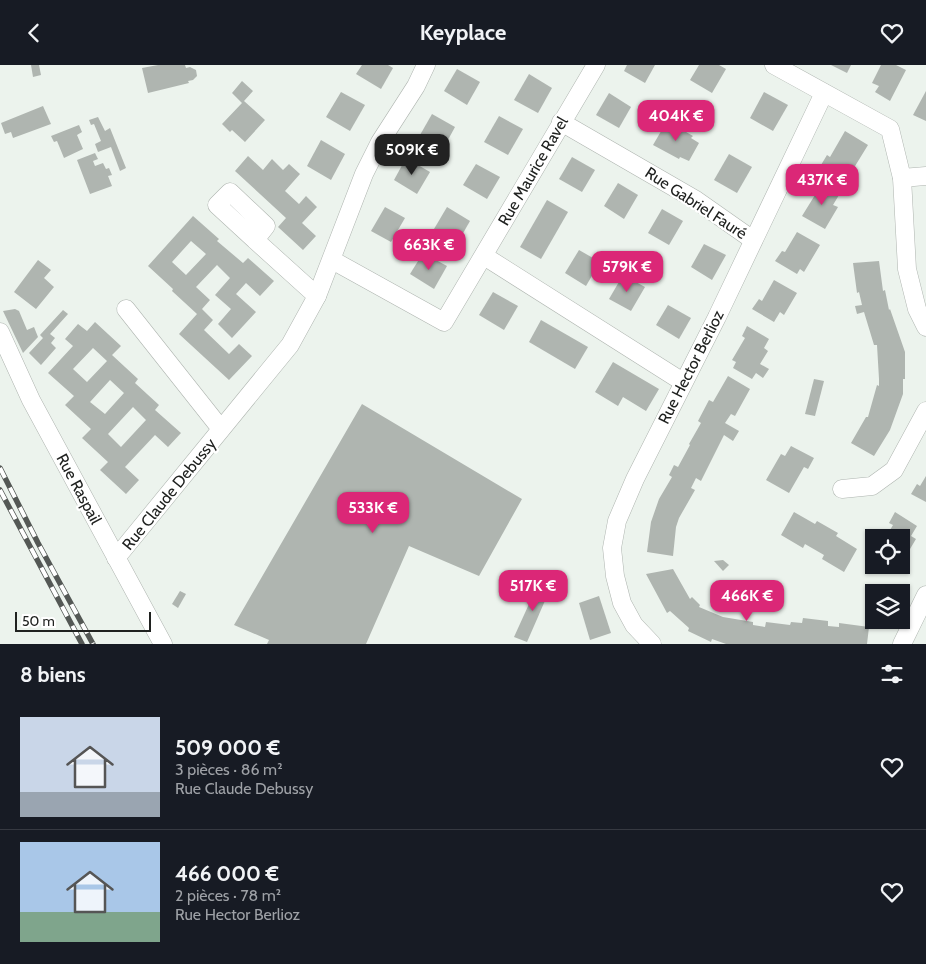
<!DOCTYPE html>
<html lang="fr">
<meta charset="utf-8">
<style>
:root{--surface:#171b24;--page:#20242c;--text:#f1f3f6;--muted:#9ea1a6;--line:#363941;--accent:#db2777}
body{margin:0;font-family:Cabin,sans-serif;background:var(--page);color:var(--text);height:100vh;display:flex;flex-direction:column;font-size:19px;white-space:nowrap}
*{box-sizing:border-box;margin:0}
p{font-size:16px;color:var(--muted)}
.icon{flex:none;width:28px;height:28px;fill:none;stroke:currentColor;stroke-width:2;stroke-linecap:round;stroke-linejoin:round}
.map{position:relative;height:579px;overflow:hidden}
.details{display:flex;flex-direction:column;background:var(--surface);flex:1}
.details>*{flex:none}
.fabs{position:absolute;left:865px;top:464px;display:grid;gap:10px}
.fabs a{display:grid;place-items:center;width:45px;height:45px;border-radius:0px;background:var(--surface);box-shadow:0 1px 4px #0004;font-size:25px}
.scale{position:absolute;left:15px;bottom:12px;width:136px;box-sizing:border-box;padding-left:5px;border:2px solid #202220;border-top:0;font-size:14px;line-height:18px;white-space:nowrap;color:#202220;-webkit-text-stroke:4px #fff;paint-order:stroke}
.price{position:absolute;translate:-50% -42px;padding:0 11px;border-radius:10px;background:var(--accent);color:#fff;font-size:16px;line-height:32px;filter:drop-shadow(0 1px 2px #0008)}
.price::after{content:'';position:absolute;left:50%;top:30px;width:15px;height:11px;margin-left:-8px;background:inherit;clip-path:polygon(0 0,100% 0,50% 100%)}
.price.selected{background:#222;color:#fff}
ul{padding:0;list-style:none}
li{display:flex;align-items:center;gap:15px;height:125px;padding:0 20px}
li+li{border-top:1px solid var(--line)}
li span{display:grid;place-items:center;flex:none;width:140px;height:100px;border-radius:0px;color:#555}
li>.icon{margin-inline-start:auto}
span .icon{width:60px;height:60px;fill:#fffc;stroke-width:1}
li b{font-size:21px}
h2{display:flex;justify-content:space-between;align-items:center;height:60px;padding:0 20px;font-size:21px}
header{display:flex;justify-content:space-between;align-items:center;height:65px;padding:0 20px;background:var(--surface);font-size:22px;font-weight:800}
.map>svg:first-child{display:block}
.building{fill:#afb5b0;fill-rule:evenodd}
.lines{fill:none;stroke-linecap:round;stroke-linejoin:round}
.street-casing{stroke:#aeb4af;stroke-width:19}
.street{stroke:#fff;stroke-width:18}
.rail-casing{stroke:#545855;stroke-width:5.5}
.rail{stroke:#fff;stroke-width:4;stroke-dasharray:11;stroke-linecap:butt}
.labels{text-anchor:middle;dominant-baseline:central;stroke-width:4.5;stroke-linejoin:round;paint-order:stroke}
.street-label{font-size:16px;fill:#202220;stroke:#fff}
</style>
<header><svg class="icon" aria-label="back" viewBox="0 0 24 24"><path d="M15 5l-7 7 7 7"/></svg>Keyplace<svg class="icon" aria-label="heart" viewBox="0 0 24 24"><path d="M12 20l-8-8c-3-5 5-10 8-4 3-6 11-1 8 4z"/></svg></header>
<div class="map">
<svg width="926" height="579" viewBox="0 0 926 579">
<rect width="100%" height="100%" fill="#ecf3ed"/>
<g class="building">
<polygon points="31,0 39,0 41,10 33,12"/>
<polygon points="158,0 185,0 186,3 190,2 196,5 197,11 193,15 188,16 189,18 148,28 142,3"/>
<polygon points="362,0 388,0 393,3 381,24 356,9"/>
<polygon points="627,0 655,0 645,18 624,6"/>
<polygon points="699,0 719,0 726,4 712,28 690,15"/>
<polygon points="831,0 851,0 847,8"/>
<polygon points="881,0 896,0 906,5 890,36 875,27 879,21 872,18"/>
<polygon points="457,4 480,17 467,40 444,26"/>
<polygon points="529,9 552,23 538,48 514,35"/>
<polygon points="242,16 253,26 244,36 265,55 245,77 232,65 230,67 222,59 242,38 232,28"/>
<polygon points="926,26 926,56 913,50"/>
<polygon points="341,27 365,40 350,66 326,52"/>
<polygon points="764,27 788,40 773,66 750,53"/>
<polygon points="609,28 631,42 619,63 596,50"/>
<polygon points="43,41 51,59 13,73 11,67 5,69 1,58"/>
<polygon points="432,49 455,62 443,84 420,70"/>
<polygon points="499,51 523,64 508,90 484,77"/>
<polygon points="98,52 105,66 110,63 126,103 120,106 111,82 98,87 95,79 101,76 94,59 91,60 89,55"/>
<polygon points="667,56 693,71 691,73 699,78 689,96 680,92 679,94 653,80"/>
<polygon points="79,60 82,67 77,70 83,84 64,93 57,76 54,77 51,71"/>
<polygon points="845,66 868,80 852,106 848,104 843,113 821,100 827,90 830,92"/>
<polygon points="321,75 345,89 331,115 307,101"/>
<polygon points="95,88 98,94 93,96 95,101 103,98 106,104 109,103 112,110 108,111 112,121 90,129 77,95"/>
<polygon points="729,89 752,102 737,128 714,115"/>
<polygon points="248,91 263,105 272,94 283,105 289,99 300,109 285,126 299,139 306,131 317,142 302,158 316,171 303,185 278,162 286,153 235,106"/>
<polygon points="572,92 595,105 582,127 559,114"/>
<polygon points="406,93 430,107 417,129 394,115"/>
<polygon points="476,99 500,112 487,134 463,120"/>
<polygon points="618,118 638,130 624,154 604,141"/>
<polygon points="817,118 839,130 833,140 838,142 825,164 802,151 815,130 812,128"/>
<polygon points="547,135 568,147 541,194 520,182"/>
<polygon points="385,142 405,153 391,177 371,166"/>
<polygon points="447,142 470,156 458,177 434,164"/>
<polygon points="662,144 683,156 669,180 648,168"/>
<path d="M 193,151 L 219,174 L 217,176 L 243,198 L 248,193 L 274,216 L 260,231 L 246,218 L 236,229 L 256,247 L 232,273 L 218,259 L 231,244 L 215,230 L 230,213 L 217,200 L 196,222 L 210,235 L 202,244 L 213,255 L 204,265 L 229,289 L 239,279 L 252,291 L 229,315 L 179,269 L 197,249 L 172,226 L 173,224 L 148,201 ZM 191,176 L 206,189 L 186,210 L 172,197 Z"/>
<polygon points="797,167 820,180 804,207 800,204 797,209 775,196 782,186 785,187"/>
<polygon points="704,179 726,190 712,215 691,202"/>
<polygon points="579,185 600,197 586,221 565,208"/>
<polygon points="423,188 447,201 434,224 410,209"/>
<polygon points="38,195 51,205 44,213 54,222 36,244 14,227"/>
<polygon points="879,196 883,226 885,225 889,245 890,244 905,287 905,314 903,314 903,329 890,365 874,391 851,378 866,352 868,352 877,320 879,321 879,314 877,280 874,280 864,247 857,249 855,241 862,240 859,227 857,228 853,198"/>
<polygon points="623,210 645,222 631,246 609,234"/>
<polygon points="774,215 797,228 784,250 780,247 774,257 752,244 759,234 762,236"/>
<polygon points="493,227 518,241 504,265 479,250"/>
<polygon points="668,240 691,253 679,274 656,260"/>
<polygon points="15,244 19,246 27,265 34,262 38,272 23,288 3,246"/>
<polygon points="63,245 68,249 50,269 55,273 51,278 56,283 41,300 29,288 43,273 40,270"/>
<polygon points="541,255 588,282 575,304 529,277"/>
<path d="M 95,257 L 121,281 L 112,290 L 138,314 L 135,318 L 159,340 L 155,345 L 181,368 L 168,382 L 155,370 L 125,402 L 139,415 L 126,429 L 100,405 L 108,397 L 82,373 L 91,364 L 65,340 L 74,331 L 48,308 L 73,281 L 65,274 L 78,259 L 87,266 ZM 93,283 L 107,296 L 87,317 L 73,304 ZM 110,315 L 124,328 L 105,349 L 90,337 ZM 133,342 L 146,355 L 121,382 L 108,369 Z"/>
<polygon points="747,261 769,274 764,283 768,286 760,299 769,304 763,313 756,308 752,314 733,303 736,297 732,295 745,273 742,271"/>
<polygon points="613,297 659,324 646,346 623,332 618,341 595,327"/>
<polygon points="728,311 750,324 735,351 731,349 725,358 739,366 733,376 724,370 701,416 696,413 691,423 695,425 679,453 676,462 673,491 647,487 651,457 659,434 672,412 669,410 674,400 678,402 690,380 689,379 701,358 698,356 709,335 713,337"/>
<polygon points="814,314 824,316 815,351 805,349"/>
<polygon points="362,339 522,434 479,511 409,481 366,579 267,579 269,575 234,560"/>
<polygon points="791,381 814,393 808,404 804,402 789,428 766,415 781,389 785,391"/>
<polygon points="926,411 926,437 911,429 917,419 920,421"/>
<polygon points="794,447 815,459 817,456 838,468 836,471 857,484 844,507 822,494 824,490 805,479 803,483 781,470"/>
<polygon points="895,447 917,461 911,471 916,474 901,499 901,472 886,472 893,460 889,458"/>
<polygon points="723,495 729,500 723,506 714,496"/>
<polygon points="673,504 690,534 692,532 700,540 699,542 723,552 753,557 753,560 765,562 766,557 790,560 791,557 802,558 803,553 828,556 828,561 839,562 839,558 869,562 867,579 726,579 712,574 711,577 688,566 689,563 670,546 667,548 646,509"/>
<polygon points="539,517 551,522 527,577 514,572"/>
<polygon points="180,526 186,529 178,543 172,539"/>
<polygon points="599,531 611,568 590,575 579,538"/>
</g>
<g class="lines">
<g class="street-casing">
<g id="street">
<polyline points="774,0 890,64 902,113 907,204 917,244 926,262"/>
<polyline points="561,57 696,135 753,175"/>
<polyline points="902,113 926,111"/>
<polyline points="484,191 683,317"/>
<polyline points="332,195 444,257 596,0"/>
<polyline points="317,231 364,109 380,77 416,21 426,0"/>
<polyline points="126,244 221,364"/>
<polyline points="0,267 31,335 163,579"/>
<polyline points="842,424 872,421 894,405 926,346"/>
<polyline points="116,493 290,280 317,231 255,175 266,161 230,127 217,140 255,175"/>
<polyline points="652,579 634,560 622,538 615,511 612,483 617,456 635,414 717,252 824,28"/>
<polyline points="902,579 926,530"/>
</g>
</g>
<use href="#street" class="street"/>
<g class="rail-casing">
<g id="rail">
<polyline points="0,403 38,478 93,579"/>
<polyline points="0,425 82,579"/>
</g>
</g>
<use href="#rail" class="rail"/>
</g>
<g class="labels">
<g class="street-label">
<text transform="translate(533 106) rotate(-60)">Rue Maurice Ravel</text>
<text transform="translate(696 138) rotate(33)">Rue Gabriel Fauré</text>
<text transform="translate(691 302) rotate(-63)">Rue Hector Berlioz</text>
<text transform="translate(79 424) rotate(62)">Rue Raspail</text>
<text transform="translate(169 429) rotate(-51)">Rue Claude Debussy</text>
</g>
</g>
</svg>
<div class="fabs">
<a><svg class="icon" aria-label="locate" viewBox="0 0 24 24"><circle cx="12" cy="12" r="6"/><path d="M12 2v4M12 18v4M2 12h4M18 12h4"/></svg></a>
<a><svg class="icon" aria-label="layers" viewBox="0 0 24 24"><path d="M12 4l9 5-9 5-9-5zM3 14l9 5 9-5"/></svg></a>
</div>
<div class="scale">50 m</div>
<b class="price" style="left:676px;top:77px">404K €</b>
<b class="price selected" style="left:412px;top:111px">509K €</b>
<b class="price" style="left:822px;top:141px">437K €</b>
<b class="price" style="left:429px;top:206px">663K €</b>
<b class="price" style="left:627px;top:228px">579K €</b>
<b class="price" style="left:373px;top:469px">533K €</b>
<b class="price" style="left:533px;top:547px">517K €</b>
<b class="price" style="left:747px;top:557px">466K €</b>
</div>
<section class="details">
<h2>8 biens<svg class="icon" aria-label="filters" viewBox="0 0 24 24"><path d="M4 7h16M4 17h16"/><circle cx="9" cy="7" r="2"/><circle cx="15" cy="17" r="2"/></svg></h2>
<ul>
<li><span style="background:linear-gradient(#c9d6e8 75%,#9aa5b1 0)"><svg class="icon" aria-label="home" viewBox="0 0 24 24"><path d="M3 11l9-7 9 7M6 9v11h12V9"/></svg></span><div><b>509 000 €</b><p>3 pièces · 86 m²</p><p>Rue Claude Debussy</p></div><svg class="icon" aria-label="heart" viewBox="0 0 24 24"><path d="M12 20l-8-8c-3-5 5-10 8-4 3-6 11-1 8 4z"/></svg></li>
<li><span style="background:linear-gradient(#a9c7e8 70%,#7fa58c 0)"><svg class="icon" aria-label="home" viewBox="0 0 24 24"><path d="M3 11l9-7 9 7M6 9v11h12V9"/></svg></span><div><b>466 000 €</b><p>2 pièces · 78 m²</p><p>Rue Hector Berlioz</p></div><svg class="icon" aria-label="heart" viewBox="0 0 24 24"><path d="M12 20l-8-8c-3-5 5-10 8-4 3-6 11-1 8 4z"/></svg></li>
</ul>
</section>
